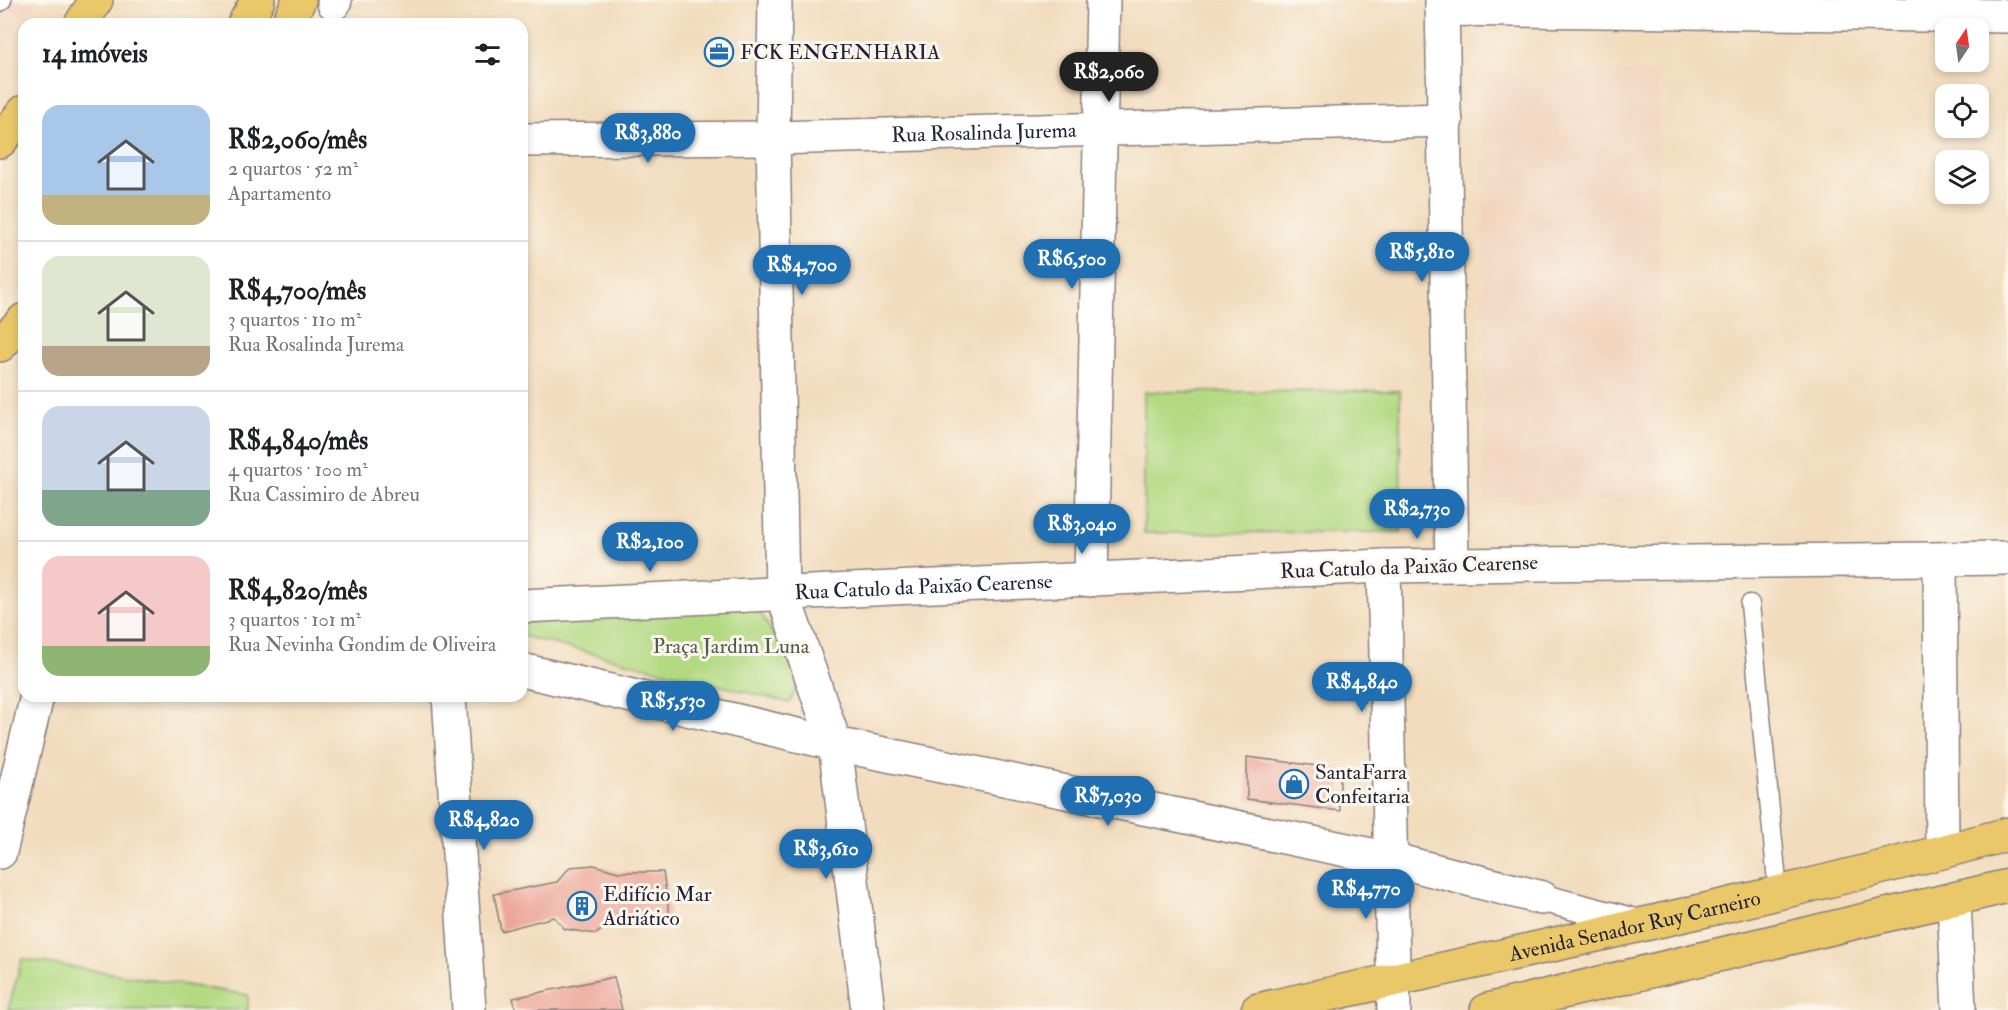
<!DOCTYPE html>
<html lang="pt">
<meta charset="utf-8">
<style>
:root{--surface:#fff;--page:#f6f6f6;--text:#202124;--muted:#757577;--line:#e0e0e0;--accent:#1f6fb2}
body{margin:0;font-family:"IM FELL Double Pica",serif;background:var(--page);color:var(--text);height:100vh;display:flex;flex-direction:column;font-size:22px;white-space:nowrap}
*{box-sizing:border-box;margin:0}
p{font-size:20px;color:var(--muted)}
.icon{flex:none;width:33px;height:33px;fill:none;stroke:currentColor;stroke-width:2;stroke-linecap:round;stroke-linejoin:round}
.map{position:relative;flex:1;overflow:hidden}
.panel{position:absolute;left:18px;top:18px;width:510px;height:684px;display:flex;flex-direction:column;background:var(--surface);border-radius:18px;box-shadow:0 3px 9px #0003}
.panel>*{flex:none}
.needle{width:39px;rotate:13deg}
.fabs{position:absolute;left:1935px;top:18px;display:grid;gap:12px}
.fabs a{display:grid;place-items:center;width:54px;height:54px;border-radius:12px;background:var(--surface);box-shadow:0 3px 9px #0003;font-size:30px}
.price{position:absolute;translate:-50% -51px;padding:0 14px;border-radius:21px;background:var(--accent);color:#fff;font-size:20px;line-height:39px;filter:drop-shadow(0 2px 3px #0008)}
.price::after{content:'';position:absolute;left:50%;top:36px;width:18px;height:14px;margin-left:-9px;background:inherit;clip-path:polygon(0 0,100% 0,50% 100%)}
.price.current{background:#222;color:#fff}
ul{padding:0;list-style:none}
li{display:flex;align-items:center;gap:18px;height:150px;padding:0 24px}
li+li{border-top:2px solid var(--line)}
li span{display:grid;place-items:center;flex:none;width:168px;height:120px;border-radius:18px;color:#555}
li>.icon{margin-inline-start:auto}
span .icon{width:72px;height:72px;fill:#fffc;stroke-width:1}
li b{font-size:26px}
h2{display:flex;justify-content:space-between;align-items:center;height:72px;padding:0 24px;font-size:26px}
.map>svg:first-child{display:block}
.built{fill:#f2d4be}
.green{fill:#b3da83;stroke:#6a7e5f;stroke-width:1.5}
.building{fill:#eda79a}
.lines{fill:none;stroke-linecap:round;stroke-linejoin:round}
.service-casing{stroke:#8a7f7c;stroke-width:21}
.pedestrian-casing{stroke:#8a7f7c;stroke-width:30}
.minor-casing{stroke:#8a7f7c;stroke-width:36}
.tertiary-casing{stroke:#8a7f7c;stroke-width:36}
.primary-casing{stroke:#8a7f7c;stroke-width:36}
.trunk-casing{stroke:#8a7f7c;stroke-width:36}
.service{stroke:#fff;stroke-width:18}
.pedestrian{stroke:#fff;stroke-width:27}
.minor{stroke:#fff;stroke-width:33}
.tertiary{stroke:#fff;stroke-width:33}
.primary{stroke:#eac769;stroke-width:33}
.trunk{stroke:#eac769;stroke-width:33}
.labels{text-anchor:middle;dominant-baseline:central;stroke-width:6;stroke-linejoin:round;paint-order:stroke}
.poi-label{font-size:21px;fill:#22223b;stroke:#fbf7ec;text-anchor:start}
.street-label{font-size:21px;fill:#22223b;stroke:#fbf7ec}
.park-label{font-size:21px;fill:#4e5951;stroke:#fbf7ec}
</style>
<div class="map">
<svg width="2008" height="1010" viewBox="0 0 2008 1010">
<rect width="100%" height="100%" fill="#fbf7ec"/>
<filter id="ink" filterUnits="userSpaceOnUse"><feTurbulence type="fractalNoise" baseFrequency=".0167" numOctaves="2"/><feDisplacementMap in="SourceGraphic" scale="12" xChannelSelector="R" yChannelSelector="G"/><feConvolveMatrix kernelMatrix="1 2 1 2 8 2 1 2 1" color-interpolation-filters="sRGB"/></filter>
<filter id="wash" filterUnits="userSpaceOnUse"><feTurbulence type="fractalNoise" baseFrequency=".008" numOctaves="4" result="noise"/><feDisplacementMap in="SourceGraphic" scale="24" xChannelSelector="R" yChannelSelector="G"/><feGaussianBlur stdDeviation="1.35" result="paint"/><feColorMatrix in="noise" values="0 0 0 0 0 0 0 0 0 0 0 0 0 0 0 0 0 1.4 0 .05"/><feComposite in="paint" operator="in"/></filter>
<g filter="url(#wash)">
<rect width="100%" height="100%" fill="#f2dcbd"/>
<g class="built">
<polygon points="0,0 38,0 0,49"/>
<polygon points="1482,72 1658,72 1660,501 1484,502"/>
</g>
<g class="green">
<polygon points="1400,391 1401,532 1144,533 1144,392"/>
<polygon points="754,602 800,679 790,703 522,636 522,621"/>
<polygon points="22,959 248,995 248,1010 8,1010"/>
</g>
<g id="blocks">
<g class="building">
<polygon points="1247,757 1340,769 1340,811 1247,799"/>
<polygon points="594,865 618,872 663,872 670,918 615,920 596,934 565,929 554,917 501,931 494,894 557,882 570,867"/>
<polygon points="614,977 622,1010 516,1010 513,998"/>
</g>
</g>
</g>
<g filter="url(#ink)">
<use href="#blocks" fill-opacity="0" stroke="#8a7f7c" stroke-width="1.5"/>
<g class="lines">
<g class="service-casing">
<g id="service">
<polyline points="0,2 2,0"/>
<polyline points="1750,604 1778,892"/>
</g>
</g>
<g class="pedestrian-casing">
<polyline id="pedestrian" points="1542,898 1642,924"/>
</g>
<g class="minor-casing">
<g id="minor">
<polyline points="334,3 335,0"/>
<polyline points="1442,9 2008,16"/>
<path id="s1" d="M 522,140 L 773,138 L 1446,120"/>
<polyline points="1091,580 1103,0"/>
<path id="s2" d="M 522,606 C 809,590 1097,580 1384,566"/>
<polyline points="522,670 835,744 1390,859 1542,898"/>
</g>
</g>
<g class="tertiary-casing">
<g id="tertiary">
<polyline points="775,0 773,138 782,592 835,744 868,1010"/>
<polyline points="1442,0 1452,564"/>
<polyline points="1940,561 1942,852"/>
<polyline points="449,696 469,1010"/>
<polyline points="0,852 37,696"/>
<polyline points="1954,900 1959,1010"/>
<polyline points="1394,1010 1384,566 2008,558"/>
</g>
</g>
<g class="primary-casing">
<g id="primary">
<path id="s3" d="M 1258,1010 C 1508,954 1761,902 2008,834"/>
<polyline points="1487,1010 2008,886"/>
</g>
</g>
<g class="trunk-casing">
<g id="trunk">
<polyline points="81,24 96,0"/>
<polyline points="244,24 258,0"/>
<polyline points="288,24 299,0"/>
<polyline points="0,141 24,112"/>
<polyline points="0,345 24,320"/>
</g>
</g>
<use href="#service" class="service"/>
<use href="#pedestrian" class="pedestrian"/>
<use href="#minor" class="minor"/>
<use href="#tertiary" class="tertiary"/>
<use href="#primary" class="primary"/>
<use href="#trunk" class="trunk"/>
</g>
</g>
<defs>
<g id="office-ring" transform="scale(1.5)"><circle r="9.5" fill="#fbf7ec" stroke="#1f6fb2" stroke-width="1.5"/><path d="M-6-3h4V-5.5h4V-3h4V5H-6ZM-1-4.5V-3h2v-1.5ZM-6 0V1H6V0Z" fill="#1f6fb2"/></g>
<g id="shop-ring" transform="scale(1.5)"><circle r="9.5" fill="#fbf7ec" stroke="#1f6fb2" stroke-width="1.5"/><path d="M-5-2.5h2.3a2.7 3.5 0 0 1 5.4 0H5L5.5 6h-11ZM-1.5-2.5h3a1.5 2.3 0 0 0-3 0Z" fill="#1f6fb2"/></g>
<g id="building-ring" transform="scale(1.5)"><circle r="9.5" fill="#fbf7ec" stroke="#1f6fb2" stroke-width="1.5"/><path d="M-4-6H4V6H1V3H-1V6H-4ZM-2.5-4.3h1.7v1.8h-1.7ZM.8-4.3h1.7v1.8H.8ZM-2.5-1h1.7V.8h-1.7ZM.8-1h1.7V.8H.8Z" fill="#1f6fb2"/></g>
</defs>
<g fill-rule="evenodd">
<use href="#office-ring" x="719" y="52"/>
<use href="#shop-ring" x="1294" y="784"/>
<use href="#building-ring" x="582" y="906"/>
</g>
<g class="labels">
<g class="poi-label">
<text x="740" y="52">FCK ENGENHARIA</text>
<text x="1315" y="772">SantaFarra<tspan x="1315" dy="24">Confeitaria</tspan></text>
<text x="603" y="894">Edifício Mar<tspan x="603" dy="24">Adriático</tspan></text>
</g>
<g class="street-label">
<text stroke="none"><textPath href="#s1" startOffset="462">Rua Rosalinda Jurema</textPath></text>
<text transform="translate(1409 567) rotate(-2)">Rua Catulo da Paixão Cearense</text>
<text stroke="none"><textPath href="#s2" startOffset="402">Rua Catulo da Paixão Cearense</textPath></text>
<text stroke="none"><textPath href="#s3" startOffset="386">Avenida Senador Ruy Carneiro</textPath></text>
</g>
<g class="park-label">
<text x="731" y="646">Praça Jardim Luna</text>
</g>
</g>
</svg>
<div class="fabs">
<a><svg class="needle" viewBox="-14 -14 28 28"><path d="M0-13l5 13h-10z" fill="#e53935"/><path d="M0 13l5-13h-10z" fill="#757577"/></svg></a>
<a><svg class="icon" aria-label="locate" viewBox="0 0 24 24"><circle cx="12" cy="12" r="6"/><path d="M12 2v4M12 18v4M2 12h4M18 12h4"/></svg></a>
<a><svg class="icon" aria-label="layers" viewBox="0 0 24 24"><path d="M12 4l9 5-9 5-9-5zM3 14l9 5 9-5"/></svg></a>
</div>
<b class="price current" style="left:1109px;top:103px">R$2,060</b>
<b class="price" style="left:648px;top:164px">R$3,880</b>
<b class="price" style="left:1422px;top:283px">R$5,810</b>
<b class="price" style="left:1072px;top:290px">R$6,500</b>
<b class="price" style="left:802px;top:296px">R$4,700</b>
<b class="price" style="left:1417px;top:540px">R$2,730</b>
<b class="price" style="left:1082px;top:555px">R$3,040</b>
<b class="price" style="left:650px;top:573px">R$2,100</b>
<b class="price" style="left:1362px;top:713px">R$4,840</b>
<b class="price" style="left:673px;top:732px">R$5,530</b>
<b class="price" style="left:1108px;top:827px">R$7,030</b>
<b class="price" style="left:484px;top:851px">R$4,820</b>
<b class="price" style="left:826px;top:880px">R$3,610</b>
<b class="price" style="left:1366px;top:920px">R$4,770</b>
<section class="panel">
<h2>14 imóveis<svg class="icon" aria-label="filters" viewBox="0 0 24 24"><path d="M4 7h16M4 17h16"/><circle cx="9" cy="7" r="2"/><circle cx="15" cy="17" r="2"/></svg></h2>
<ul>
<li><span style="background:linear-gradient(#a9c7e8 75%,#c2b280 0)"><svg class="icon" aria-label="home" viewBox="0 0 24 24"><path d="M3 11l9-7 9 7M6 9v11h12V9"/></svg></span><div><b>R$2,060/mês</b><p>2 quartos · 52 m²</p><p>Apartamento</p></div></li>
<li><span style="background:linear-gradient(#dfe7d0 75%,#b9a48a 0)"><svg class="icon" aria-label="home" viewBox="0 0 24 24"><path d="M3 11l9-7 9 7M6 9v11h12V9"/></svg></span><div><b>R$4,700/mês</b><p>3 quartos · 110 m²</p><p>Rua Rosalinda Jurema</p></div></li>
<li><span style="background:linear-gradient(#c9d6e8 70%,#7fa58c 0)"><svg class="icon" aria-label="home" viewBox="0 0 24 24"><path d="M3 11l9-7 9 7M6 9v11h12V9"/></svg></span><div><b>R$4,840/mês</b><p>4 quartos · 100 m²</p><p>Rua Cassimiro de Abreu</p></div></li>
<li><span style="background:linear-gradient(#f6c9c9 75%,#8fb573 0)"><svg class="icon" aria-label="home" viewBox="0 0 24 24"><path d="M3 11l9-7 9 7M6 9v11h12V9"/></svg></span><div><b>R$4,820/mês</b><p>3 quartos · 101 m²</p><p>Rua Nevinha Gondim de Oliveira</p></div></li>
</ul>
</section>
</div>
